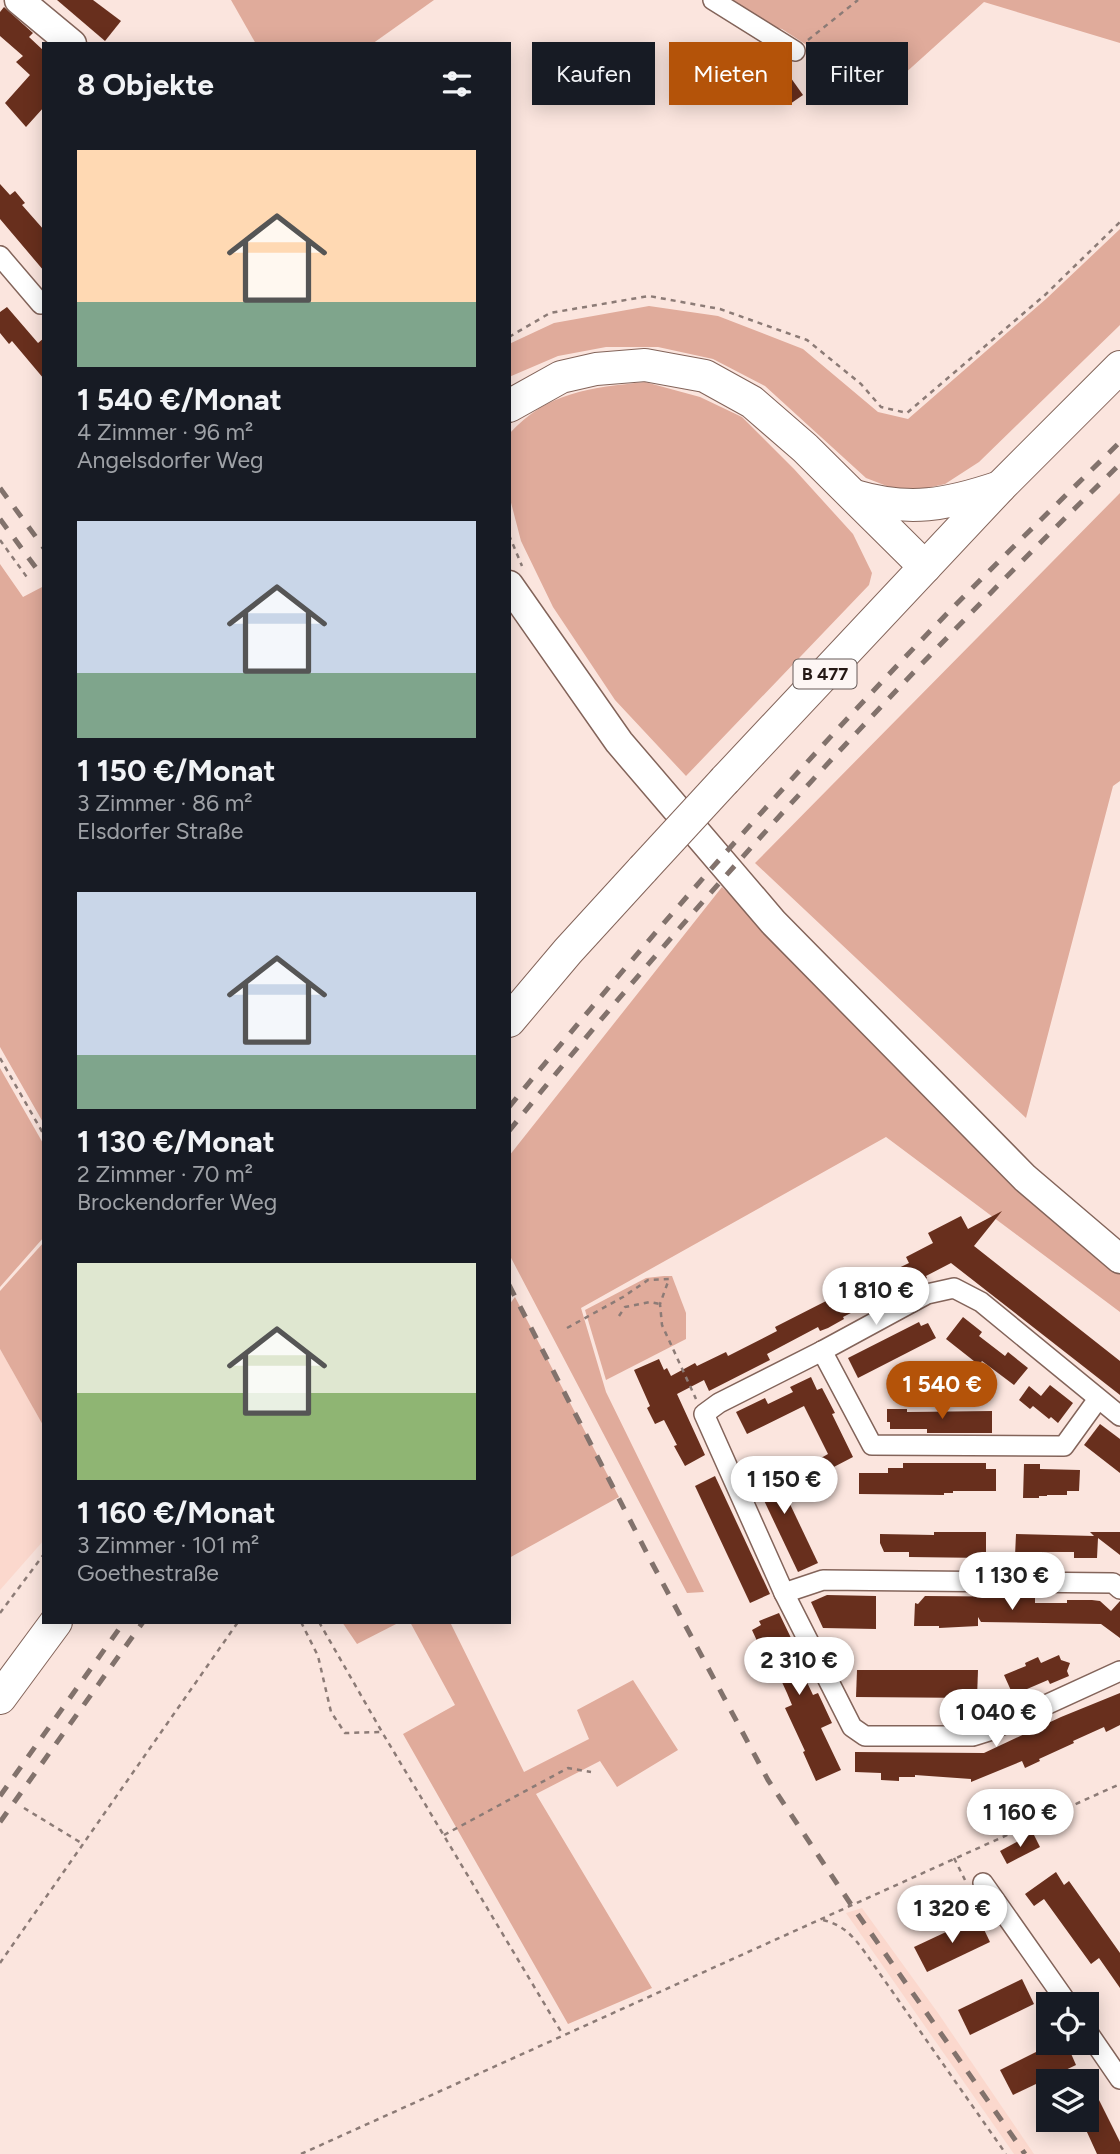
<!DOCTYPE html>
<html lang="de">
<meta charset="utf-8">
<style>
:root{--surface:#171b24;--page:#20242c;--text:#f1f3f6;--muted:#9ea1a6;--accent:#b45309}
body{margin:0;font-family:Figtree,sans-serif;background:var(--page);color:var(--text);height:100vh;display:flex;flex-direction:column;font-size:26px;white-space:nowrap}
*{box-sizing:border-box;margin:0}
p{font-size:23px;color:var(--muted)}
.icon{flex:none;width:38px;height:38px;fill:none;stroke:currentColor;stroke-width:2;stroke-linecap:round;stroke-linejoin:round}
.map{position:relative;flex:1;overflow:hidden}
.sheet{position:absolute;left:42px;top:42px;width:469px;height:1582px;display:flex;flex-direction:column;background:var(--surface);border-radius:0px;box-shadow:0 4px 18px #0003}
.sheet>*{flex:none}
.top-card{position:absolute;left:532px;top:42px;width:483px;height:63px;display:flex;gap:14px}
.buttons{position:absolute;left:1036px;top:1992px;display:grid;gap:14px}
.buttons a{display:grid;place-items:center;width:63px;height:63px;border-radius:0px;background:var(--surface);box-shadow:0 4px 18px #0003;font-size:35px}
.price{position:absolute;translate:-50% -60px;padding:0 16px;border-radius:24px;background:#fff;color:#222;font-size:23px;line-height:46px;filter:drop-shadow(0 2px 4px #0008)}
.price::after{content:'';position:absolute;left:50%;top:42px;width:21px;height:16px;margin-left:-10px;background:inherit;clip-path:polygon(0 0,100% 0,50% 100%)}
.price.current{background:var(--accent);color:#fff}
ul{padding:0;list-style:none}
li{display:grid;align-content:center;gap:14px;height:371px;padding:0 35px}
li span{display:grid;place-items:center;height:217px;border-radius:0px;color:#555}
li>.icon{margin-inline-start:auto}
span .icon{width:126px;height:126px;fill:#fffc;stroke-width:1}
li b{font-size:30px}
h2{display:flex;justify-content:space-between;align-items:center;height:84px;padding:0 35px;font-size:30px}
.pill{padding:0 24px;border-radius:0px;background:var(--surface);box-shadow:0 4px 18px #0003;font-size:24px;line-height:63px}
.pill.current{background:var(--accent);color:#fff}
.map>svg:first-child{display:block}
.built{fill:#fbd8cd}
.green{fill:#e0ab9b}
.building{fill:#682f1d}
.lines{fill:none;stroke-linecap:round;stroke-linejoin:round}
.street-casing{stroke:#83645a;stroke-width:22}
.secondary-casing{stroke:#83645a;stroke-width:31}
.primary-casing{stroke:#83645a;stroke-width:34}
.path{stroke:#8c7b76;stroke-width:2.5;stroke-dasharray:5 5;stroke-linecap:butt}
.street{stroke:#fff;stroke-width:19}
.secondary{stroke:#fff;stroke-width:28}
.primary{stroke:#fff;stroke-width:32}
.rail{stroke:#82726c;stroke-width:5;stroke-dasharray:12 12;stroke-linecap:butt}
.primary-bridge-casing{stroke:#83645a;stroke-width:34;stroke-linecap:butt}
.primary-bridge{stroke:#fff;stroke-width:32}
.labels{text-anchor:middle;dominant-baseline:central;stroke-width:7;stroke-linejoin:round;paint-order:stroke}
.shield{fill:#fdf6f4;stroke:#665b58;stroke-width:2}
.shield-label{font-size:18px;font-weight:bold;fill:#251915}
</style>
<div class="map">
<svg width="1120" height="2154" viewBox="0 0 1120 2154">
<rect width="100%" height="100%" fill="#fbe5de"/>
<g class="built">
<polygon points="0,1349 44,1427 44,1540 0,1590"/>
<polygon points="862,1908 938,2013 1034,2154 1014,2154 846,1913"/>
</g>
<g class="green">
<polygon points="231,0 434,0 372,44 256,44"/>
<polygon points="723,0 1120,0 1120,43 984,2 882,94 782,29 757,23"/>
<polygon points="1120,229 1120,325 979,462 945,484 905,493 866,478 765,386 713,359 658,347 606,347 558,356 509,377 509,344 554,323 649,306 718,316 803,349 878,412 908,419 1046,299"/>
<path d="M 645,382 L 700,397 L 742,417 L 794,469 L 853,534 L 872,573 L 869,585 L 686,776 L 615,700 L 553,607 L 521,541 L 509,495 L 509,434 C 548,391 591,388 645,382 Z"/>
<polygon points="1120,493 1120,781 1113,786 1026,1118 755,863"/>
<polygon points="0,564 23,597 44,586 44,1124 0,1047"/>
<polygon points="722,887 1120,1257 1120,1312 886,1137 581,1308 606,1392 704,1592 687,1593 509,1254 509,1156"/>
<polygon points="0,1068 44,1145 44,1237 0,1287"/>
<polygon points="44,1242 44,1427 0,1349 0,1291"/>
<polygon points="664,1276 672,1276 686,1313 686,1339 606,1380 585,1310 646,1278"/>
<polygon points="515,1297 619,1497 509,1558 509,1305"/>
<polygon points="342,1622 400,1622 357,1644"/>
<polygon points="410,1622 450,1622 524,1772 589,1739 577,1710 633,1680 678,1750 617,1787 600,1761 536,1794 652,1988 568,2024 403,1734 455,1705"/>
</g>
<g class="building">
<polygon points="57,0 93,0 121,21 105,41"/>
<polygon points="4,7 33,33 29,37 44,51 44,107 26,127 5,103 30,75 16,62 23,56 0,36 0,12"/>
<polygon points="771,50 803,95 790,104 769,76 742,96 730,79"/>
<polygon points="0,184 10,195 15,191 25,203 22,205 44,230 44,271 0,219"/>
<polygon points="7,307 38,343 44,338 44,379 12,341 9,344 0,333 0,312"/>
<polygon points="1002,1211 974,1246 1120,1361 1120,1395 951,1263 926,1276 927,1278 919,1284 898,1294 896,1290 843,1317 844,1319 828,1328 820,1331 818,1327 767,1354 770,1360 709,1391 704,1380 677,1394 705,1455 685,1466 674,1446 677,1445 664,1420 655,1424 647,1408 650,1406 634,1370 659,1359 664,1370 667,1368 671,1376 695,1363 697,1366 726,1352 728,1356 777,1331 775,1327 832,1298 831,1296 847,1287 849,1290 879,1274 880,1277 909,1263 906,1257 933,1243 928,1233 961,1216 968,1229"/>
<polygon points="963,1317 982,1332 979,1336 1005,1356 1008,1352 1028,1368 1014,1385 982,1361 979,1365 946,1339"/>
<polygon points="919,1322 921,1326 928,1323 936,1338 858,1378 848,1358"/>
<polygon points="811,1377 817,1390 822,1388 835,1413 832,1414 853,1457 828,1470 821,1458 828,1454 804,1406 747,1434 736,1412 765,1398 768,1404 793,1392 790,1387"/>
<polygon points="1050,1385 1073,1403 1058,1423 1051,1417 1049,1419 1033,1406 1030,1409 1019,1400 1029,1386 1041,1396"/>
<polygon points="887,1409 907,1409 907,1412 992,1411 992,1433 927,1433 927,1429 890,1429 890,1422 887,1422"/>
<polygon points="1100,1424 1120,1439 1120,1473 1084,1445"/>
<polygon points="769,1460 818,1563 798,1572 749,1469"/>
<polygon points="903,1463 986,1463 986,1469 996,1469 996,1491 953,1491 953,1493 944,1493 944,1495 859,1494 859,1473 888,1473 888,1468 903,1468"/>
<polygon points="1024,1464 1040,1464 1040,1469 1080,1470 1079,1491 1067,1491 1067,1495 1047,1495 1047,1496 1039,1496 1039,1498 1023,1498"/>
<polygon points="715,1476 770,1594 750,1603 695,1486"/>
<polygon points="934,1532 986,1532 986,1558 909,1557 909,1552 884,1552 880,1543 880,1534 934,1535"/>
<polygon points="1090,1532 1120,1532 1120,1555 1098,1538 1097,1558 1074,1558 1074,1552 1043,1552 1043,1556 1015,1556 1016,1534 1094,1536"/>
<polygon points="827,1595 876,1596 876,1629 823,1628 811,1602"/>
<polygon points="925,1596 1035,1597 1035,1603 1067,1603 1067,1600 1092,1600 1100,1601 1111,1611 1120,1601 1120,1638 1101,1624 981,1622 978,1617 978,1626 939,1628 939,1626 914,1626 915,1603 918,1604"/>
<polygon points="779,1613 792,1640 788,1642 813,1695 818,1693 832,1723 821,1728 841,1770 816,1781 803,1752 805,1751 785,1708 792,1705 787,1693 768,1652 763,1654 752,1630 761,1625 759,1621"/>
<polygon points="1059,1655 1061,1660 1070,1663 1067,1671 1069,1676 1050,1684 1048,1680 1013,1695 1004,1675 1026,1666 1025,1663 1038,1657 1041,1663"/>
<polygon points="857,1670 978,1670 977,1698 856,1697"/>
<polygon points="1120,1693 1120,1725 1106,1732 1104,1727 1073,1741 1074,1743 1039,1759 1040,1761 1025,1768 1022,1761 971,1782 971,1779 915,1775 915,1777 899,1777 899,1781 881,1780 881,1773 855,1772 855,1752 984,1753 1061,1717"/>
<polygon points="1033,1833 1040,1847 1007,1864 1000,1851"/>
<polygon points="1056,1872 1064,1885 1069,1881 1120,1953 1120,1988 1099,1958 1091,1964 1044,1899 1034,1906 1025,1894"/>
<polygon points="978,1917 990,1942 927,1972 914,1947"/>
<polygon points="1022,1979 1034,2004 970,2035 958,2010"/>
<polygon points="1056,2042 1066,2042 1076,2065 1013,2095 1000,2070"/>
<polygon points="1097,2096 1120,2142 1120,2154 1097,2154 1081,2119 1087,2119 1087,2101"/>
</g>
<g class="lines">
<g class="street-casing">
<g id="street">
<polyline points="713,0 795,51"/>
<polyline points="0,256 41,304"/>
<polyline points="822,1351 872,1445 1064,1446 1098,1399"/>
<polyline points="1120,1416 981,1302 954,1288 927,1294 822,1351 719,1403 704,1414 784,1593 852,1727 865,1736 973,1736 989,1731 1120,1671"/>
<polyline points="784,1593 823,1580 1113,1583 1120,1589"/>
<polyline points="983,1883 1068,2004"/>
<polyline points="1087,2031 1120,2079"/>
</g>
</g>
<g class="secondary-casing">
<g id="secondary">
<polyline points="19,0 72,44"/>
<polyline points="509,585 619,742 773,922 1025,1178 1120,1259"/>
</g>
</g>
<g class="primary-casing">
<g id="primary">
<polyline points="509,406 561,377 596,369 645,365 705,376 752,402 805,448 925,567"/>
<path d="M 855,496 C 909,512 947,505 1000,487"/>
<polyline points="725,780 1001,486 1120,367"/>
<polyline points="509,1021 568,951 643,869"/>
<polyline points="0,1698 56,1622"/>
</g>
</g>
<g class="path">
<polyline points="808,40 858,0"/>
<polyline points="509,337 550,313 649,296 720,309 807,340 861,384 881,407 907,413 1045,295 1120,222"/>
<polyline points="509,535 522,566"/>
<polyline points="0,540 29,580"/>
<polyline points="0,1058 44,1135"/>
<polyline points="619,1316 625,1307 650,1302 660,1304"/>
<polyline points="567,1328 623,1297 648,1280 669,1279 660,1304 662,1325 696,1399"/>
<polyline points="0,1613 44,1554"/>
<polyline points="301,1622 318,1656 331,1712 345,1733 382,1732"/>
<polyline points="319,1622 382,1732 563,2035"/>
<polyline points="24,1808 83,1844"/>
<polyline points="444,1835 568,1768 591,1772"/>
<polyline points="954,1858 965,1880"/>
<path d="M 823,1920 C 843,1925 852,1935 864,1951 L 1006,2154"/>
<polyline points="0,1963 238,1622"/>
<polyline points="301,2154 1120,1784"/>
</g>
<use href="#street" class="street"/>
<use href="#secondary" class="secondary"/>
<use href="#primary" class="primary"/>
<g class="rail">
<polyline points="0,488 44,548"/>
<polyline points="0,519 39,572"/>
<path d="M 509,1107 C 644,942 785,782 933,628 C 994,565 1057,504 1120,442"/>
<path d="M 509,1131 C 699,896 904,675 1120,464"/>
<polyline points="509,1285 652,1563 768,1780 852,1906 1025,2154"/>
<polyline points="0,1796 124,1622"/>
<polyline points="0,1822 143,1622"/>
</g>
<g class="primary-bridge-casing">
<polyline id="primary-bridge" points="643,869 725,780"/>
</g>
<use href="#primary-bridge" class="primary-bridge"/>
</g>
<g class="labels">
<rect class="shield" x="793.5" y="659.5" width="63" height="29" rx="5"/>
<g class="shield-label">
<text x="825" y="674">B 477</text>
</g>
</g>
</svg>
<div class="buttons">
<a><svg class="icon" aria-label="locate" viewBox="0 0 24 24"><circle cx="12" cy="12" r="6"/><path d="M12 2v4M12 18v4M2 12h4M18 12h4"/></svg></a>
<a><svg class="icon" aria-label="layers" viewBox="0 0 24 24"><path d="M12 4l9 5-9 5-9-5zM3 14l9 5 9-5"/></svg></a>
</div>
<b class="price" style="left:876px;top:1327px">1 810 €</b>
<b class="price current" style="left:942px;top:1421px">1 540 €</b>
<b class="price" style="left:784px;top:1516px">1 150 €</b>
<b class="price" style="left:1012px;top:1612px">1 130 €</b>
<b class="price" style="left:799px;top:1697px">2 310 €</b>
<b class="price" style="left:996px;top:1749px">1 040 €</b>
<b class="price" style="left:1020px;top:1849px">1 160 €</b>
<b class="price" style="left:952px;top:1945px">1 320 €</b>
<div class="top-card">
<a class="pill">Kaufen</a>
<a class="pill current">Mieten</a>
<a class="pill">Filter</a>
</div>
<section class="sheet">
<h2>8 Objekte<svg class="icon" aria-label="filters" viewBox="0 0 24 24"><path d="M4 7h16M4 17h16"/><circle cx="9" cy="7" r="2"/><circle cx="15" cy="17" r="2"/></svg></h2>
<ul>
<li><span style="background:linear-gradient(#ffd9b3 70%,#7fa58c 0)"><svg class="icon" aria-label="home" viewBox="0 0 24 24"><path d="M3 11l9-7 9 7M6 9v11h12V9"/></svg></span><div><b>1 540 €/Monat</b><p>4 Zimmer · 96 m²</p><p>Angelsdorfer Weg</p></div></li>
<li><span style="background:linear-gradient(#c9d6e8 70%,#7fa58c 0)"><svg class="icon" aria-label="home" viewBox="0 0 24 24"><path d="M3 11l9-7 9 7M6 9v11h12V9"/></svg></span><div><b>1 150 €/Monat</b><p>3 Zimmer · 86 m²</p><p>Elsdorfer Straße</p></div></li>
<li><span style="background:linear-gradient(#c9d6e8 75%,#7fa58c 0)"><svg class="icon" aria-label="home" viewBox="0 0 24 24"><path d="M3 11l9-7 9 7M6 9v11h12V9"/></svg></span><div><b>1 130 €/Monat</b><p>2 Zimmer · 70 m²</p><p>Brockendorfer Weg</p></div></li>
<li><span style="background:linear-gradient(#dfe7d0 60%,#8fb573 0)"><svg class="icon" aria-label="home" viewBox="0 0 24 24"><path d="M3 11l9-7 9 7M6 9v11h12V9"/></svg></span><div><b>1 160 €/Monat</b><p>3 Zimmer · 101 m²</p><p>Goethestraße</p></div></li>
</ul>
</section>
</div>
